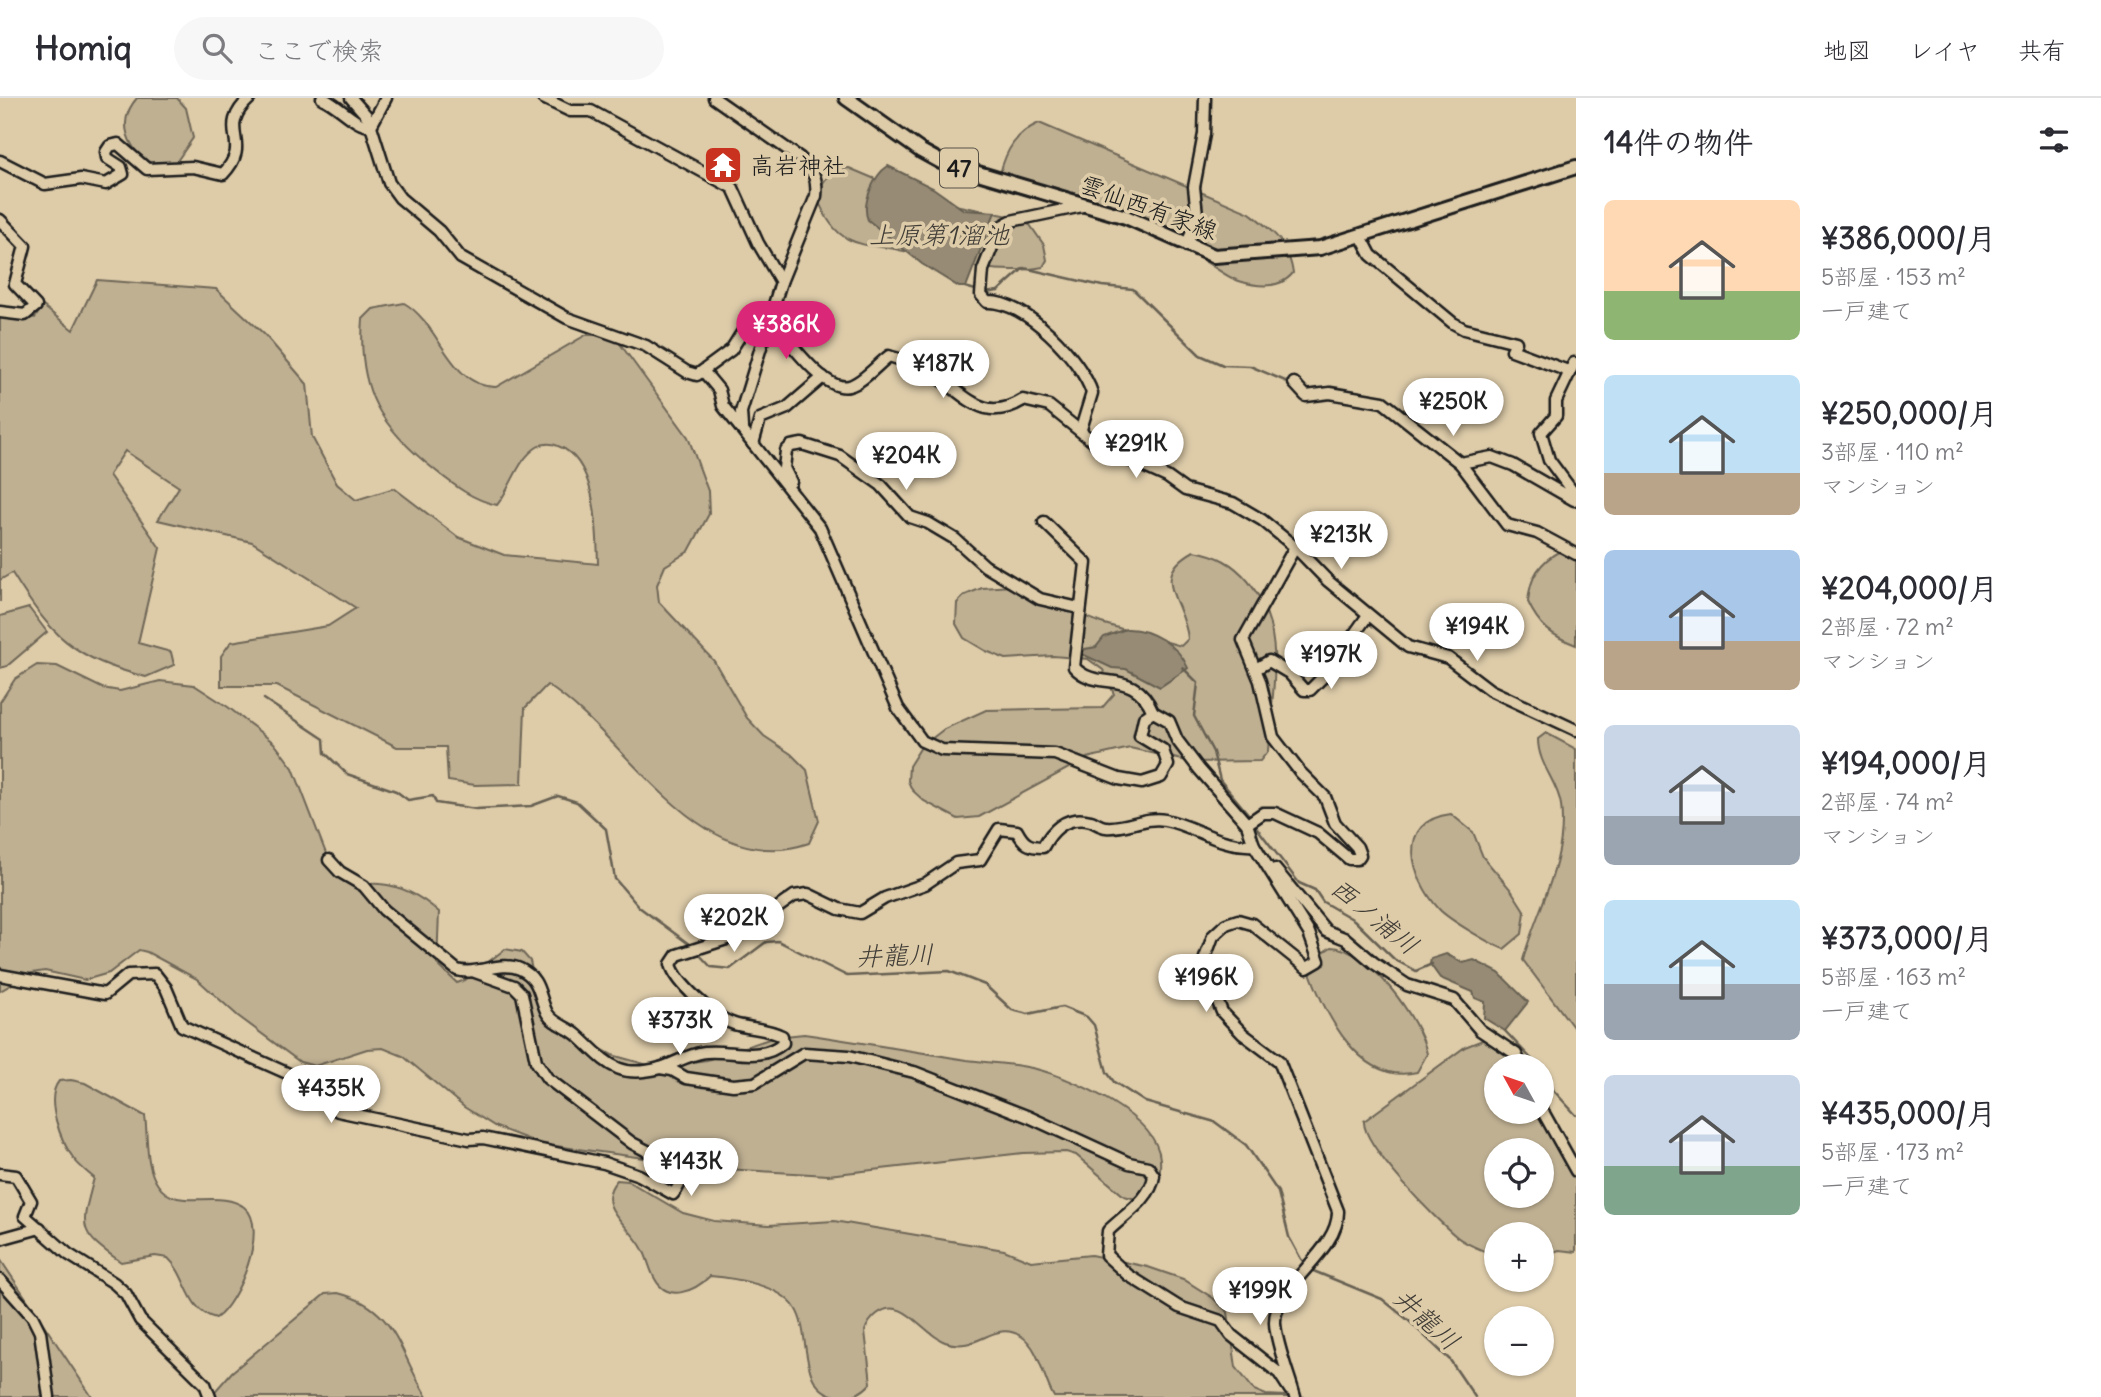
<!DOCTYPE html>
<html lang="ja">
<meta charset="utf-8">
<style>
:root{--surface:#fff;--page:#f7f7f7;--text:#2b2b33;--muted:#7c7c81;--line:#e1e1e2;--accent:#db2777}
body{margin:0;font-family:Delius,"Klee One",sans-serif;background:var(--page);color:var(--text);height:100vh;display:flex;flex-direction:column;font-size:26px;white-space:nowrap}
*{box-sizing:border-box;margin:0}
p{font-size:23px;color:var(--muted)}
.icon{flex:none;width:38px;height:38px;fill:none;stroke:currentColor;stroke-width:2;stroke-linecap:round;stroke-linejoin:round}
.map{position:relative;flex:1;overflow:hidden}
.drawer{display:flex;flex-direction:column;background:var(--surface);width:525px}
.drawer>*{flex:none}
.needle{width:46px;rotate:310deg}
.controls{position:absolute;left:1484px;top:956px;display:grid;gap:14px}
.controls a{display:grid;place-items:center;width:70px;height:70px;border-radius:50%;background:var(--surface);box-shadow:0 2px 5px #0004;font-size:35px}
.price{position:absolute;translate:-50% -60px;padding:0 16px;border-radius:24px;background:#fff;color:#222;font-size:23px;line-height:46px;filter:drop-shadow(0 2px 4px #0008)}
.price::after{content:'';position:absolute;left:50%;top:42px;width:21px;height:16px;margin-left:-10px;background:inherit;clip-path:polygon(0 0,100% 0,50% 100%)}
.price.selected{background:var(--accent);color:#fff}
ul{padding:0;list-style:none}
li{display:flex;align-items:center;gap:21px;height:175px;padding:0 28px}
li span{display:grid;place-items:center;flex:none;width:196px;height:140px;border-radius:10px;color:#555}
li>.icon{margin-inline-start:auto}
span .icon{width:84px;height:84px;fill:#fffc;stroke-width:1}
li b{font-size:30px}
h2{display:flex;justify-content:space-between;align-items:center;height:84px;padding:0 28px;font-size:30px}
header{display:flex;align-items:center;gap:42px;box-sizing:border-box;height:98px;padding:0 35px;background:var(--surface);border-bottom:2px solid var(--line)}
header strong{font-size:33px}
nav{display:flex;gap:38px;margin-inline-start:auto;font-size:24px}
.search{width:490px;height:63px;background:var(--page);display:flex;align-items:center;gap:18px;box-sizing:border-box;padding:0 24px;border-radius:38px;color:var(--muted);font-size:26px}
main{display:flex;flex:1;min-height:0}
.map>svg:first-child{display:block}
.green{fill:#bfb092;stroke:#6e6657;stroke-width:2;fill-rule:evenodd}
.water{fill:#978b75;stroke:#665f51;stroke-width:2}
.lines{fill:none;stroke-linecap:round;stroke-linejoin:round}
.stream{stroke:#665f51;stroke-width:2.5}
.minor-casing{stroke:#1c1c1c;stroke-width:15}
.major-casing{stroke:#1c1c1c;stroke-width:18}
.minor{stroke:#decca9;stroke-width:10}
.major{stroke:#decca9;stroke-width:12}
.labels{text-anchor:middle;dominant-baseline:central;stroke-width:7;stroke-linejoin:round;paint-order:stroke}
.shield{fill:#decca9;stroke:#565146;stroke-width:2}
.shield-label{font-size:23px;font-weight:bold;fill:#1c1c1c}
.poi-label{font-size:24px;fill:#1c1c1c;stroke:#decca9;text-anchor:start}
.street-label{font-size:24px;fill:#1c1c1c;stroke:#decca9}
.water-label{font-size:26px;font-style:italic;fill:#413d37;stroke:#decca9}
</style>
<header>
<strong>Homiq</strong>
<div class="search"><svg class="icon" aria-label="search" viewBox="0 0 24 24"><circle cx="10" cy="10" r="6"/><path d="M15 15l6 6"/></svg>ここで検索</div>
<nav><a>地図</a><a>レイヤ</a><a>共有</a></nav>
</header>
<main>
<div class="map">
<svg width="1576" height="1299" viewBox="0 0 1576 1299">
<rect width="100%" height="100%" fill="#decca9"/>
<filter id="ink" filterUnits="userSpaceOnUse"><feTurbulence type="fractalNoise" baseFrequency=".0143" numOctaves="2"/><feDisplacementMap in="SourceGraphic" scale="14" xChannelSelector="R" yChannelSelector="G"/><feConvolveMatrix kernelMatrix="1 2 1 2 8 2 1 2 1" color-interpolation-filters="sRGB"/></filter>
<g filter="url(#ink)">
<g class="green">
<path d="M 137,0 L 177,0 L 186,10 L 193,40 L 177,63 L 161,73 C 134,59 112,29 137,0 Z"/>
<path d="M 1039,25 L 1250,115 C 1274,134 1288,144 1293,175 C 1280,191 1258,189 1239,183 C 1226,179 1214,168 1201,161 C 1161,140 1115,121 1071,109 C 1042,101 1020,100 1000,76 C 1006,52 1016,35 1039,25 Z"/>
<path d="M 849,70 L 920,100 L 1009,118 L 1030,127 L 1044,147 L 1047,162 L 1043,169 C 995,179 942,162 895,151 C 879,148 863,149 848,141 C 832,133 823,115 817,99 C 821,82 832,72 849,70 Z"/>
<path d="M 97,182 L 216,191 L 265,237 L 307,286 L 312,339 L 337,386 L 356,402 L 394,390 L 458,439 L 504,457 L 598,466 C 597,432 597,362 558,348 C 551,345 544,345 537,349 C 516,363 512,389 497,407 C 473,402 455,388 436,373 C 381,330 357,293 363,221 L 373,211 L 404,205 C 440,225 449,289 496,289 L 586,237 L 601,237 L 618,243 L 688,339 L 708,393 L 709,416 L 689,453 L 665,468 L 657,487 L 659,504 L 714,563 L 747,620 L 764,638 L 791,656 L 807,672 L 819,723 L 809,745 C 698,784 626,636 547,587 L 525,610 L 522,686 L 475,687 L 448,683 L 446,649 L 397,649 L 277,588 L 221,588 L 221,558 L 231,544 L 328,528 L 356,510 L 252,444 L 158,422 L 179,389 L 125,353 L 109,377 L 160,450 L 138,545 L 171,554 L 174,567 L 146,579 C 74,561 51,538 12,475 L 0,482 L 0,504 L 0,215 L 35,220 L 43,208 L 73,232 Z"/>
<path d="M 1562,452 L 1576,456 L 1576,547 C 1552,538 1539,528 1528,504 C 1530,479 1539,464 1562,452 Z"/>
<path d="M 1194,453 C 1217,457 1233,465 1248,483 C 1289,533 1271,594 1268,653 L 1260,663 L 1191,664 L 1130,650 L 1087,660 L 979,719 L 958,721 L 924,703 L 912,692 L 908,683 L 909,668 L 921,649 L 944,631 L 986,612 L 1102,610 L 1114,596 L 1103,572 L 1088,561 L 1053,558 L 1006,561 L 986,553 L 964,540 L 956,526 L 957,505 L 965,497 L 982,490 L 1012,488 L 1101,525 L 1181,548 L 1188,541 C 1185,503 1147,479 1194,453 Z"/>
<polygon points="29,510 47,534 7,568 0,570 0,518"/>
<path d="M 37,567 L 57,568 L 102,590 L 120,593 L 160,583 L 194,587 L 228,609 L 274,645 L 293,670 L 332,771 C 351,793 356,783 380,786 C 403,788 422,799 439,814 L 437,866 L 457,885 L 465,882 L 505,851 L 522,854 L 530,863 L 537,896 L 565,931 L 612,957 L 655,969 L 707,962 L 775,939 L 804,936 C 858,944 912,953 967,962 C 989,965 1014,965 1036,971 C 1072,980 1157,1018 1160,1061 C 1161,1078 1158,1092 1144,1103 L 1124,1098 L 1076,1057 L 1066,1054 L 1023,1055 L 828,1077 L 725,1071 L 541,1046 L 496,1029 L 464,1009 L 403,958 L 383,950 L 367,951 L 315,968 L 300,964 L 238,918 L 197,881 L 147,854 L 139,852 L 109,875 L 85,882 L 45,873 L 32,875 L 0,893 L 0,604 L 15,581 Z"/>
<path d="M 1546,635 L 1576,651 L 1576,933 L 1523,862 C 1537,810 1568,762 1561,707 C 1558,684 1538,667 1538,641 Z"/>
<path d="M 1451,716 L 1473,734 L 1483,759 L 1511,792 L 1525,814 L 1522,836 L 1504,851 C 1490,846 1448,821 1439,811 C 1411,780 1394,723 1451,716 Z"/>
<path d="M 1331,849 C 1367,849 1421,922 1427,956 L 1417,974 C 1360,988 1325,916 1309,872 L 1318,858 Z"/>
<path d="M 1485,941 L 1508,950 L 1530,968 L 1496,968 L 1496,1013 L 1542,1013 L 1556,1047 L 1576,1068 L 1576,1154 L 1559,1152 L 1542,1158 L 1542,1136 L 1496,1136 L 1496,1158 C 1484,1152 1468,1148 1457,1139 C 1436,1122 1362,1047 1364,1023 L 1465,949 ZM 1496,1052 L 1542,1052 L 1542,1097 L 1496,1097 Z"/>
<path d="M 71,982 L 85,985 L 145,1018 C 148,1039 145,1069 158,1087 C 176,1115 219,1090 244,1109 C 270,1129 238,1205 216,1220 C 186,1213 188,1178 168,1160 L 155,1158 L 121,1164 C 76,1133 81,1130 94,1080 C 87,1074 79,1068 74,1061 C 61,1044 44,1001 59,983 Z"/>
<path d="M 617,1082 L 628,1083 L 683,1115 L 714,1123 L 769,1127 L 834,1123 L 1004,1152 L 1031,1163 L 1091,1157 L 1148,1169 L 1183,1181 L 1213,1200 L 1228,1214 L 1236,1269 L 1254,1292 L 1266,1297 L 1305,1299 L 1054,1299 C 1043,1281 1040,1250 1021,1238 C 993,1221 978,1256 945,1244 C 922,1236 903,1196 877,1216 C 872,1220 867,1226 865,1233 L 871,1285 C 863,1294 855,1299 843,1299 C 795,1296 813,1237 795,1210 C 781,1187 734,1180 710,1178 C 695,1193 668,1205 655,1181 C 649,1171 648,1160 642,1150 C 630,1127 593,1109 617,1082 Z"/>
<polygon points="0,1161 92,1299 0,1299"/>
<path d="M 338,1195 C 398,1210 398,1254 427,1299 L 210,1299 L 232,1274 L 325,1196 Z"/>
</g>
<g class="water">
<path d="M 888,68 L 933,90 L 964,112 L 995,114 L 966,189 L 959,189 L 922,166 L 868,122 C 861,106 874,77 888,68 Z"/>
<path d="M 1126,531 C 1149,530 1179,547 1188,570 L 1160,589 L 1126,571 L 1112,570 L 1082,556 L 1085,551 L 1096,549 L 1104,539 Z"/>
<polygon points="1446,856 1463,865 1474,862 1499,875 1528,904 1505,933 1484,920 1485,904 1475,900 1473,894 1440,880 1430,866 1431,861"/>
</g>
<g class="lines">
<g class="stream">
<polyline points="965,189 979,193"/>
<polyline points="985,195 998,193 1024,170 1102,188 1133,191 1200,257 1223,267 1250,268 1290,285"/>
<polyline points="1324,299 1363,305"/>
<polyline points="1382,309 1399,322"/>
<polyline points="1448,361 1463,376"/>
<path d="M 1494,418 C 1505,435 1520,437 1539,441"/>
<polyline points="1550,446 1565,455"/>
<polyline points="1183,570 1198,585 1194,618 1213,654 1220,682 1250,718"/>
<polyline points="264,601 324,641 325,655 347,676 396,693 408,702 433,698 436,705 476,711 531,708 558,698 577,704 606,731 615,781 639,809 693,849"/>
<polyline points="1254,726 1299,785 1315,792 1323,804 1354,822 1395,862 1416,873 1432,866"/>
<polyline points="697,854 711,869 730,871 766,844 778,843 847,878 949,873 985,887 1012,912 1028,916 1062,909 1087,919 1094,927 1107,974 1114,984 1145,1004 1215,1024 1246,1047 1278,1094 1289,1139 1301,1161 1311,1172 1382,1201 1408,1222 1450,1262 1475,1299"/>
<polyline points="1505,933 1538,968"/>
<polyline points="1542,972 1554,993 1576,1017"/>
</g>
<g class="minor-casing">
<g id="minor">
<path d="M 322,0 C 339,7 356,29 371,28"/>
<polyline points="351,0 372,24"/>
<path d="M 386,0 L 371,28 L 389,85 L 400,100 L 439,133 L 461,160 L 567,220 L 646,248 L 687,274 L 697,277 L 731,252 L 748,225 L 771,223 C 787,239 824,295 849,288 C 862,285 878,266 889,258 C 904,263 922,268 935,277 C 967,298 984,326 1023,302 L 1049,308 L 1100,349 L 1167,379 L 1185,392 L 1233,405 L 1262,422 L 1295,449 L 1328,483 L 1408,549 L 1448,560 L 1490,592 L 1576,632"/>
<polyline points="543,0 570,13 591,13 733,90 758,145 781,184"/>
<path d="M 714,0 L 800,60 C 813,72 818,80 816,98 L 781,184 L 741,314 L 742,329"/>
<path d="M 0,63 L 45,86 L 81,81 L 106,86 L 123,76 L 121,69 L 107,60 L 106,54 L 110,48 L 118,46 L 147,71 L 193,69 L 223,76 C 255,42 214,33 250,0"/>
<polyline points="0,122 25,148 15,186 36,208 25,217 0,214"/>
<polyline points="1361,138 1371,157 1453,225 1464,231 1516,244 1512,252 1568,273"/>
<polyline points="1187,148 1197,116 1194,89 1204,36 1205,0"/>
<path d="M 704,274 L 719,292 L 723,308 L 820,430 L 898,610 L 922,643 L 942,652 L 1055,656 L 1119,681 L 1142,685 L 1161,679 L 1168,667 L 1163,652 L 1140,638 L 1144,620 L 1153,614 L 1169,623 L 1177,642 L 1199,671 L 1247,726 L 1254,747 L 1309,835 L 1319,863 L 1307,870 L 1252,826 L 1238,822 L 1226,826 L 1213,838 L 1205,860 L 1208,879 L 1222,914 L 1243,936 L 1279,963 L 1338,1113 C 1339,1154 1273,1188 1275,1225 C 1276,1246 1289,1277 1295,1299"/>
<polyline points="1294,285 1306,298 1330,295 1383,304 1460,365 1507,427 1537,435 1576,456"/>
<path d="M 1081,331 L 1092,295 C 1081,261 1025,202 987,204 L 981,197 L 983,172 L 1000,129 L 1011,123 L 1087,107"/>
<polyline points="753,346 760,321 787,310 823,279"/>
<polyline points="1460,365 1492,359 1513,367 1574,402 1575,397 1549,362 1541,335 1556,318 1556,303 1574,265"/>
<polyline points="791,384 784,370 786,353 791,348 802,346 840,358 881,387 910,419 928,425 955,441 985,468 1040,501 1079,510"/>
<path d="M 1044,424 L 1086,465 L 1074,569 C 1097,595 1134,568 1153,614"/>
<polyline points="1256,571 1269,563 1289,575 1304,592 1310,592 1326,576 1368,517"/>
<polyline points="1247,726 1263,715 1275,715 1318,735 1349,761 1357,761 1360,757 1357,749 1335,725 1325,699 1300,674 1273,639 1260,583 1243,542 1295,449"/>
<path d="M 329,762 L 340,774 L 364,788 L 384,812 L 457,872 C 477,878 501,862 520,871 C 541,881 538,897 547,915 C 553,926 568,929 577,937 C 606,963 616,982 660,970 C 676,965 689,956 705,954 C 731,951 760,965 783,945 L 782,938 C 767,930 750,931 734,926 C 715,920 675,884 671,866 L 677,857 L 739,837 L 794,798 L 808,796 L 839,811 L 860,815 L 885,800 L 925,786 L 956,765 L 980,762 L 999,731 L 1017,733 C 1024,746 1029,749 1043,749 C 1053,730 1068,717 1091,723 C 1096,725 1101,729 1106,729 C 1126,731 1145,718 1165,722 C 1196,728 1219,749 1254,747"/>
<polyline points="1275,771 1326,833 1346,841 1374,865 1407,887 1454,902 1480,932 1516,956 1522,968"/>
<path d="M 0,877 L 105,896 L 128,877 L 155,876 L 166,890 L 182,928 L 289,976 L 338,1013 L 469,1041 L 483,1040 L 604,1065 L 639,1077 L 673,1096 C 685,1082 682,1073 672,1059 L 651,1055 L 632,1045 L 547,980 L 536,963 L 522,896 L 514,888 L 475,874"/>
<path d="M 660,970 L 672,972 L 686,980 L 733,987 L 755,985 L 804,955 L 849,958 L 914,974 L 1029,1019 L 1129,1065 L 1148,1069 L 1154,1078 C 1151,1101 1124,1117 1108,1133 L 1106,1157 L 1128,1177 L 1179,1209 L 1221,1223 L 1231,1237 L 1279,1275 L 1290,1292"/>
<polyline points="1542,1012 1576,1073"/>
<polyline points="0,1076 16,1078 31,1103 25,1118 68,1156 114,1185 126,1196 140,1222 205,1286 210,1299"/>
<polyline points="0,1141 40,1130"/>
<polyline points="0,1182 32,1218 40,1234 49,1299"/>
</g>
</g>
<g class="major-casing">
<polyline id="major" points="846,0 921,53 941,64 1126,119 1214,158 1320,150 1576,69"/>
</g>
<use href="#minor" class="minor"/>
<use href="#major" class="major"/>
</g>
</g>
<defs>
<g id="temple-square" transform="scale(2.0125)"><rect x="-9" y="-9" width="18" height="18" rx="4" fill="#c8321e" stroke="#decca9"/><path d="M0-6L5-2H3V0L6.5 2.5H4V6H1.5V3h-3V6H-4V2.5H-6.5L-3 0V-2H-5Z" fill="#fff"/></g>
</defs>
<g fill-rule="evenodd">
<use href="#temple-square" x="723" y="67"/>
</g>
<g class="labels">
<rect class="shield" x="940" y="50.5" width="38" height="39" rx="5"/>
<g class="shield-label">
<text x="959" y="70">47</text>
</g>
<g class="poi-label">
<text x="750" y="67">高岩神社</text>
</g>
<g class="street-label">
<text transform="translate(1149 109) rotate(20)">雲仙西有家線</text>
</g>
<g class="water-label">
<text x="939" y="136">上原第1溜池</text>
<text transform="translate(1375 818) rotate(39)">西ノ浦川</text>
<text transform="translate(895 857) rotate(-2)">井龍川</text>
<text transform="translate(1427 1221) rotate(42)">井龍川</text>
</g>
</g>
</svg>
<div class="controls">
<a><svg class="needle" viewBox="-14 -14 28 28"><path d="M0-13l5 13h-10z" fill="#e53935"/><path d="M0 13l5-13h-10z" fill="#7c7c81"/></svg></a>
<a><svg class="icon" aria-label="locate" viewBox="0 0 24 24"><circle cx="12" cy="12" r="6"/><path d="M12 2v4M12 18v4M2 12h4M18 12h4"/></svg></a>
<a>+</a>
<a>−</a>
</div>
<b class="price selected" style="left:786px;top:263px">¥386K</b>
<b class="price" style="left:943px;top:302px">¥187K</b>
<b class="price" style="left:1453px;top:340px">¥250K</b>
<b class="price" style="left:1136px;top:382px">¥291K</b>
<b class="price" style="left:906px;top:394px">¥204K</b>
<b class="price" style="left:1341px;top:473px">¥213K</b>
<b class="price" style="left:1477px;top:565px">¥194K</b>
<b class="price" style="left:1331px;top:593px">¥197K</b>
<b class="price" style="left:734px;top:856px">¥202K</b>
<b class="price" style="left:1206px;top:916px">¥196K</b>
<b class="price" style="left:680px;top:959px">¥373K</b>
<b class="price" style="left:331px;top:1027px">¥435K</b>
<b class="price" style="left:691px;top:1100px">¥143K</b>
<b class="price" style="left:1260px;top:1229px">¥199K</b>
</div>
<section class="drawer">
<h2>14件の物件<svg class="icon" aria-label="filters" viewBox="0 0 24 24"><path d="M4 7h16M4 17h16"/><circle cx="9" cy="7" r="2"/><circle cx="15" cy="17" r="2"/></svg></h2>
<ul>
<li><span style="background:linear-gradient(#ffd9b3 65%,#8fb573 0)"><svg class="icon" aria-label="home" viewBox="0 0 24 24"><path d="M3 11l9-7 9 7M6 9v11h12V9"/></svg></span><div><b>¥386,000/月</b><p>5部屋 · 153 m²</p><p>一戸建て</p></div></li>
<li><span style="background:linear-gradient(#bfe0f5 70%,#b9a48a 0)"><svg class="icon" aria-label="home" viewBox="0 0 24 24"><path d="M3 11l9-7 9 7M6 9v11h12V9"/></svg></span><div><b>¥250,000/月</b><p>3部屋 · 110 m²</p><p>マンション</p></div></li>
<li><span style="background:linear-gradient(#a9c7e8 65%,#b9a48a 0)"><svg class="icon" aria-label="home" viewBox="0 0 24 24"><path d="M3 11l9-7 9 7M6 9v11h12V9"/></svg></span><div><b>¥204,000/月</b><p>2部屋 · 72 m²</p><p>マンション</p></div></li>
<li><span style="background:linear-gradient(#c9d6e8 65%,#9aa5b1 0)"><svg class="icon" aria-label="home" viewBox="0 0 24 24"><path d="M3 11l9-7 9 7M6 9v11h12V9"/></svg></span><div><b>¥194,000/月</b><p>2部屋 · 74 m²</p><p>マンション</p></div></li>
<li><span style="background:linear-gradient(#bfe0f5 60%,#9aa5b1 0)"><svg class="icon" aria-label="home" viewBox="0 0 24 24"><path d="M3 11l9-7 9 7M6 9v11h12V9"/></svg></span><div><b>¥373,000/月</b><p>5部屋 · 163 m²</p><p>一戸建て</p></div></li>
<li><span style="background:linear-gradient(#c9d6e8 65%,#7fa58c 0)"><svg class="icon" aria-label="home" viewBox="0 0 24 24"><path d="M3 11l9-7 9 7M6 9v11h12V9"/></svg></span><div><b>¥435,000/月</b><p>5部屋 · 173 m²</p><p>一戸建て</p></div></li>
</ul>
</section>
</main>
